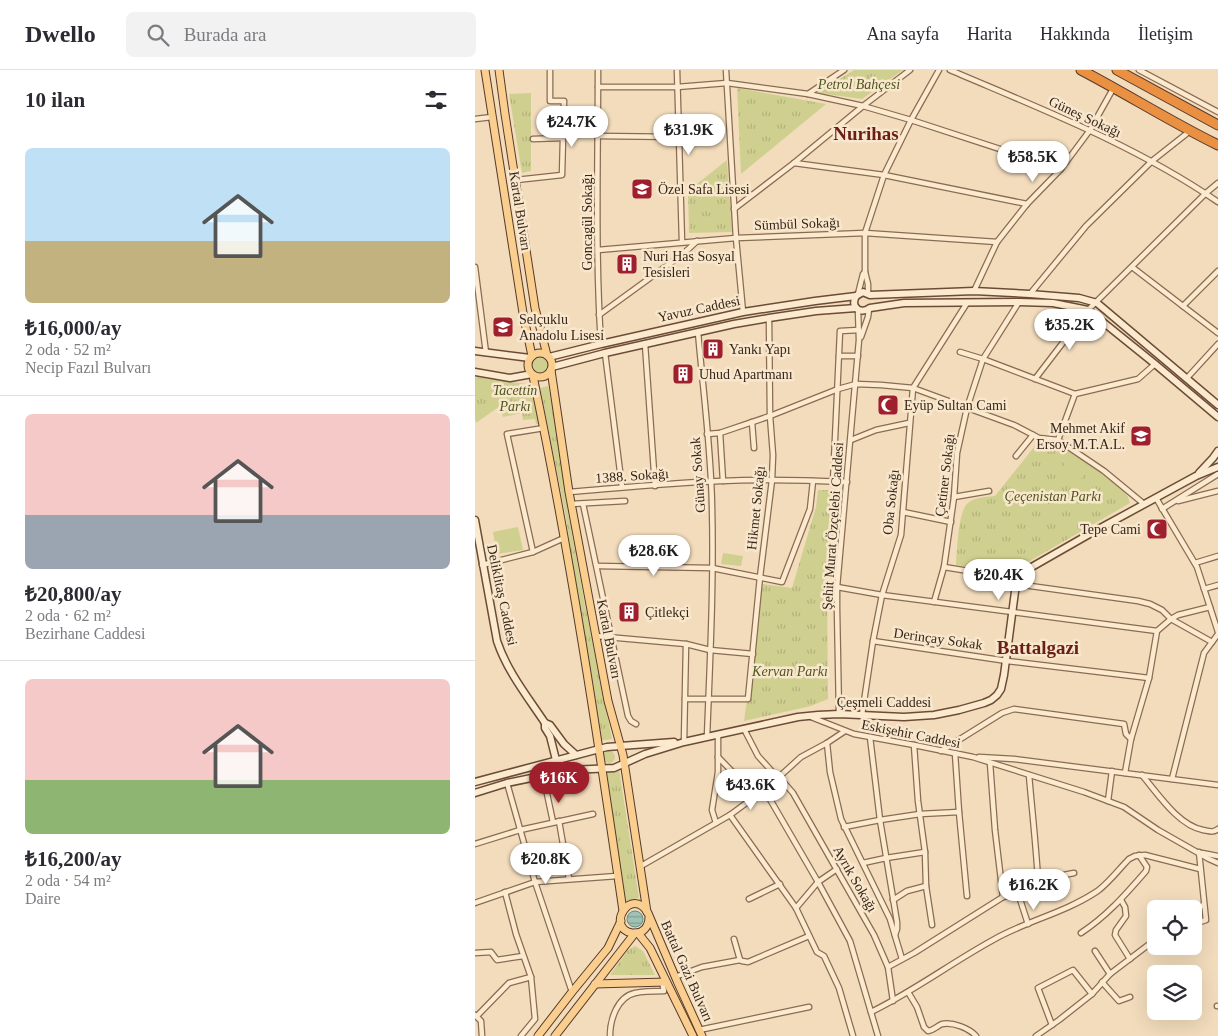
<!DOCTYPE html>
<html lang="tr">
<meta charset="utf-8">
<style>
:root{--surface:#fff;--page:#f2f2f3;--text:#2b2b33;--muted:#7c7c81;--line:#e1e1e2;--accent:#9f1f2c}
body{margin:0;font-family:Georgia,serif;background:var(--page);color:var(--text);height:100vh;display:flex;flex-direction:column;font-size:19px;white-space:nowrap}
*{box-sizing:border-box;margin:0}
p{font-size:16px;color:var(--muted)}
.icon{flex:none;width:28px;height:28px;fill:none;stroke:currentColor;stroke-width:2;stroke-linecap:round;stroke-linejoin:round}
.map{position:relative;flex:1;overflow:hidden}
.side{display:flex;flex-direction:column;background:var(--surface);width:475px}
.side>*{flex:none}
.fabs{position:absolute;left:672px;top:830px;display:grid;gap:10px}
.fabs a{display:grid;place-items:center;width:55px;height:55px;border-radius:8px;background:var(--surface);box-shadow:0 5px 20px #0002;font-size:25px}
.price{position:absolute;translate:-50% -42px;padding:0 11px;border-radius:18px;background:#fff;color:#222;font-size:16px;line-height:32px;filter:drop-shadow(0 1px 2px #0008)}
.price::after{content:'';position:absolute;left:50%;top:30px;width:15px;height:11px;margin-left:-8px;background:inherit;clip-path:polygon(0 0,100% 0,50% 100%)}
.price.current{background:var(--accent);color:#fff}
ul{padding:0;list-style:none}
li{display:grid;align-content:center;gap:10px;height:265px;padding:0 25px}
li+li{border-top:1px solid var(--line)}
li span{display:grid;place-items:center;height:155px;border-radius:8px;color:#555}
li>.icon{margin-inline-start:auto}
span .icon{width:90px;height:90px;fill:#fffc;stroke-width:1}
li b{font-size:21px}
h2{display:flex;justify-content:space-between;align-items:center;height:60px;padding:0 25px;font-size:21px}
header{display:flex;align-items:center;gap:30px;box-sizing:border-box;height:70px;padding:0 25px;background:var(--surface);border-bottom:1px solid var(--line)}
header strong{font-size:24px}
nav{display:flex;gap:28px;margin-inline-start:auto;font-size:18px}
.search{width:350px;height:45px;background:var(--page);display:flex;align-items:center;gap:12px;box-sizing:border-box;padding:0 18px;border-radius:8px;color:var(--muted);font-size:19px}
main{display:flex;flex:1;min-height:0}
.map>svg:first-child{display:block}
.grass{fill:url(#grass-tufts)}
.garden{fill:#cfd08f}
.water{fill:url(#water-rules);stroke:#679082}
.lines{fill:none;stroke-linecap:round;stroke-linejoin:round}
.street-casing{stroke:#8a6b54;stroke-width:7}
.secondary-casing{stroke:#6c4c37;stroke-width:9}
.primary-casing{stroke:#573a29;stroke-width:9}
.highway-casing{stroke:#573a29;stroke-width:11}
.street{stroke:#fceacf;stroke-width:4.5}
.secondary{stroke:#fceacf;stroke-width:6}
.primary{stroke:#f9ce8f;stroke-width:7}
.highway{stroke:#ea9043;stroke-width:9}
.labels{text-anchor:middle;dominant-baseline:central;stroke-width:5;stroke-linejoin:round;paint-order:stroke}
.park-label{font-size:14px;font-style:italic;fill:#4e561f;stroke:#f8e7cc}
.street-label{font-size:14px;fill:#38261a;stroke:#f8e7cc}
.poi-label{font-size:14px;fill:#38261a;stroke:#f8e7cc;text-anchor:start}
.district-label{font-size:19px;font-weight:bold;fill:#691f16;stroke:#f8e7cc}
</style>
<header>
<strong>Dwello</strong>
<div class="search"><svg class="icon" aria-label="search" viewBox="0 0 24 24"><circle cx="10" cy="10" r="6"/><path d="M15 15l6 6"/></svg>Burada ara</div>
<nav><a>Ana sayfa</a><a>Harita</a><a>Hakkında</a><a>İletişim</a></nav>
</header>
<main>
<section class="side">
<h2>10 ilan<svg class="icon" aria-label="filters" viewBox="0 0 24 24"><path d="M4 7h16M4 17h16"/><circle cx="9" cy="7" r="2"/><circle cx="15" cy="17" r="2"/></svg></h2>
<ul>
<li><span style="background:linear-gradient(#bfe0f5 60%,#c2b280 0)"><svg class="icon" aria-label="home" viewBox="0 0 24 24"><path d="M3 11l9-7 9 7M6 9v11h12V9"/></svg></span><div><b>₺16,000/ay</b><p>2 oda · 52 m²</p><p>Necip Fazıl Bulvarı</p></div></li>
<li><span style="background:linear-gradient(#f6c9c9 65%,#9aa5b1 0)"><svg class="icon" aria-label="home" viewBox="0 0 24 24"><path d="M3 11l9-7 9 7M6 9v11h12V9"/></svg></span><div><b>₺20,800/ay</b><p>2 oda · 62 m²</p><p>Bezirhane Caddesi</p></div></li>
<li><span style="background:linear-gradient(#f6c9c9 65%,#8fb573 0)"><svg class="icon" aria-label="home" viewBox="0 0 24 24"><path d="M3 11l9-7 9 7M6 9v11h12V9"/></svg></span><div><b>₺16,200/ay</b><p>2 oda · 54 m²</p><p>Daire</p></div></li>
</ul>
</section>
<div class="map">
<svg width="743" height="966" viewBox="0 0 743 966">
<defs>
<pattern id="grass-tufts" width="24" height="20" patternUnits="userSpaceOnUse" patternTransform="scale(1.25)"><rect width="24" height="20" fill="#cfd08f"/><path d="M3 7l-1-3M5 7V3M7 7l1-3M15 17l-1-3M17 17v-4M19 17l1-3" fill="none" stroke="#b2b27b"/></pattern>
<pattern id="water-rules" width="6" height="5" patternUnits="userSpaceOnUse" patternTransform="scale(1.25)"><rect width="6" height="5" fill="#a0c2b5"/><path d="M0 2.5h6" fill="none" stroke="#839d92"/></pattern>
</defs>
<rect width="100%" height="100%" fill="#f2dcbc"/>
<g class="grass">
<polygon points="379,0 428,0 387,29 343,23"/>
<polygon points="262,18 351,34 266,104"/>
<polygon points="56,23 56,101 47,103 34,24"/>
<polygon points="252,90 257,162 214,163 213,121"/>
<circle cx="65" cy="295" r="9"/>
<polygon points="0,307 52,314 58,321 67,353 61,354 60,349 48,350 47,343 28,347 25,336 1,353 0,349"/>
<polygon points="73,316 85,372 93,442 109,530 137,669 124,671 90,442 65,318"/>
<path d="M 563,372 L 577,375 L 589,379 L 622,400 L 649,421 L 653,427 L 655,433 L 534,503 L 481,495 C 482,482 483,440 493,433 C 500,427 511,427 520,426 Z"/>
<polygon points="343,420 363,420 352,515 353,629 336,636 269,651 288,514 317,518 341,437"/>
<circle cx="134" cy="687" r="6"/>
<polygon points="144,699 164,828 150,831 130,703"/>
<polygon points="160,876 168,881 180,905 135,905 153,880"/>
</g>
<g class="garden">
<polygon points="593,388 612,398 605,411 586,400"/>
<polygon points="43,457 48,480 22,484 18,462"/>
<polygon points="248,483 268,486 266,496 246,494"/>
</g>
<circle class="water" cx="160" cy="849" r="8"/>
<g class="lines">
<g class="street-casing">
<g id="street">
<path d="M 123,0 C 123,91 120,183 126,274"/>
<polyline points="202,0 207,172"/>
<polyline points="251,0 261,168 268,242"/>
<path d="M 475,0 C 566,39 660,75 743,132"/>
<polyline points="664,0 743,42"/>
<polyline points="123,17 202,17 252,13 333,24 388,36 436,50 586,99"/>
<polyline points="333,24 369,0"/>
<polyline points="0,49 17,47"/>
<polyline points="123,66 204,67"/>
<polyline points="58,69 88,68"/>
<polyline points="319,93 409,105 552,134"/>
<polyline points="41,110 87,105 89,31 75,31 75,0"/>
<polyline points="259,139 319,93 388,36 435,0"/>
<polyline points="123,180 261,168 390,163 522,172"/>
<polyline points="0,197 11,283"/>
<polyline points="657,197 743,263"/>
<polyline points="499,221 522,172 552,134 586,99 615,60 639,17"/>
<polyline points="383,224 388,204 390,202"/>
<polyline points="393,224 393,214 390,202 390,163 409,105 436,50 464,0"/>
<polyline points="555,224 611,156 677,91 715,61"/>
<polyline points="708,236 743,201"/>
<polyline points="124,245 208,184 222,171"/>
<path d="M 223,262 C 228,320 236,378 237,436 C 239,513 235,590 232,667"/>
<polyline points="386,267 393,247 394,239"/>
<polyline points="170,274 180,416"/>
<polyline points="485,282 508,289 600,324"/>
<polyline points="130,283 147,417"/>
<polyline points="364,286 383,286"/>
<polyline points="712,308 743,274"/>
<polyline points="560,309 613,240 731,123 743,113"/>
<polyline points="277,352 279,378"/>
<polyline points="245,363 248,411"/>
<polyline points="232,364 245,363 295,346 363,319 381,314 406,315 438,318 539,355 564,368 583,370 629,401 669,434"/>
<polyline points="376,370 401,360 434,353"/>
<polyline points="583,370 600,324 663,309 680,294"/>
<polyline points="541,386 558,365"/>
<polyline points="358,412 365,261 384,260"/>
<path d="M 94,422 C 144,418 195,413 246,411 C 288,409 330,410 372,412"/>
<polyline points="479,427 514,421"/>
<polyline points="681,428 722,497 743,562"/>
<polyline points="703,431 743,421"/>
<polyline points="96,434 150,431"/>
<polyline points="108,434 153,646 156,651 161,654"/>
<polyline points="687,439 743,404"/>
<polyline points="428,442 476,452"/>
<polyline points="58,482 32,364 69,358"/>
<polyline points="720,493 743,486"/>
<polyline points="7,495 58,482 89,468"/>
<polyline points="122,496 237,498 307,512 335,439 338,411"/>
<polyline points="469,497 543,509"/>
<polyline points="541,514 663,531 675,534 687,540 696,549 737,572"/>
<polyline points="362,517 407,525 682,561"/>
<polyline points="729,519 743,515"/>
<polyline points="459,532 469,497 479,427 482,383 492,338 508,289 544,232"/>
<polyline points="121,566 211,574 235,580 278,584"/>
<polyline points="398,571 532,591 674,608"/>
<polyline points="210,629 273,629 285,507 297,410 298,385 295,346 294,248"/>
<polyline points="364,644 362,539 362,517 384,270 383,240"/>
<polyline points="387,645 398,571 407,525 426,465 438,318 492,233"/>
<polyline points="336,647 379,664 439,675 498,687 609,722 649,737 683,760 734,789 743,793"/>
<polyline points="269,659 283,686 303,708"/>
<polyline points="395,667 405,750 422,852 422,859 420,865"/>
<polyline points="209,672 211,574"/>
<polyline points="352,673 355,702 366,749 415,849 427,889"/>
<polyline points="439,675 443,731 450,782 451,816 457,855"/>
<polyline points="466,681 527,643 539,639 649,654 651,664 656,669"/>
<polyline points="480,683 484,742"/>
<polyline points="243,687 281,726"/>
<polyline points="504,687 539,689 743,715"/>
<polyline points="515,693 520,760 528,827"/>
<polyline points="650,703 656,669 674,608 682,561 696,549 703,545 735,537"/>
<path d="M 554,705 C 557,740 561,775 563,810 L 599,803"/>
<path d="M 667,705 C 683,724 703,755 728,760 C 734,761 738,763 743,759"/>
<polyline points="304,707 318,723 399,865 413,897 418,931"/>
<polyline points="697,709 729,583 743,564"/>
<polyline points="32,713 60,812 97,922"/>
<polyline points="71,719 78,752"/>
<polyline points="289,719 343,812 375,871 403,966"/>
<polyline points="633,731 637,701"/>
<polyline points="255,745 321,838 342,882 349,886 364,918 378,966"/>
<polyline points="84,751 94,809"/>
<polyline points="241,753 237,740 243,702 243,664"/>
<polyline points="369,757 405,750 445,744 484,742 492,826"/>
<polyline points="0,774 45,760 118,744"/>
<polyline points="727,783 743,786"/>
<polyline points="388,793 411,788 450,782"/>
<polyline points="55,795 91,788"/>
<polyline points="166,796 255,745 293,717 326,687 352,673 370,661"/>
<polyline points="30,822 41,864 56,907 60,949 46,966"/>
<polyline points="274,829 305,814"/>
<polyline points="418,830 432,821 451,816"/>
<polyline points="646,830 650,837 651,846 641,860 640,865 655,889"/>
<polyline points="0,833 60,812 142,806"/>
<polyline points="321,838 343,812 362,799"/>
<polyline points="717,839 729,835"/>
<polyline points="719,854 731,850 724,782"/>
<path d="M 606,863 C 633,845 650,825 671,801 L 672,797 L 664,785"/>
<polyline points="259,869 265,890"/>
<polyline points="620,881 635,904"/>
<polyline points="0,883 16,882 22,890 48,886"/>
<polyline points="413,897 439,883 528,827 543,823 553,854"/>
<polyline points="200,907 227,897 265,890 267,891 273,892 334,866"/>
<polyline points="627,912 644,931 655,927"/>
<path d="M 433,922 L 442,937 L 449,957 L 453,961 C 459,960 462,956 467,954 C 478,952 494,958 501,966"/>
<polyline points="742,936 743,936"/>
<path d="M 396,942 C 439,921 476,893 518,870 C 551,851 589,843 621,822 C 632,815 644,799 654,789 L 660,786 L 670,785 L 725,799"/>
<polyline points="0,945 6,951 7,966"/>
<polyline points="2,946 34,913 56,907"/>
<polyline points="577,955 563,918 598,900 617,924"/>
<polyline points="224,960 334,937"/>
<path d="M 135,966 C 135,950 142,927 160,923 C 169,921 179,921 189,921 L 187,912"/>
<polyline points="561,966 584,950 617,924 635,904 681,869"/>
</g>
</g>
<g class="secondary-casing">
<g id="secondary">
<path d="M 381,226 C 375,237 385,245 395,238 L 429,233 L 544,232 L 578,233 L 613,240 L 680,294 L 743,347"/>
<polyline points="0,281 55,288"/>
<polyline points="74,287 126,274 268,242 340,231 381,226 388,222 395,225 499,221 555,224 604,228 622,233 743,335"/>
<polyline points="77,297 130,283 259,254 294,248 341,241 381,238"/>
<polyline points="0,302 35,308 57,304"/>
<polyline points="724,403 738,388 743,381"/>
<path d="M 0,450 L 22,571 C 32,601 52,626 70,653 L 75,655 L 89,674 L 101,685"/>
<polyline points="70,653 70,658 75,666 81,690"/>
<polyline points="0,712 132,677 199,672"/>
<polyline points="0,723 32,713 95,700 139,698 170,684 209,672 323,647 343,645 364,644 429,647 459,645 484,640 509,633 516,630 522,625 526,619 529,605 541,514 543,508 548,502 618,462 721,406 743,397"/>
</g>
</g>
<g class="primary-casing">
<g id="primary">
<polyline points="10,0 48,243 57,286"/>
<polyline points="24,0 30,44 60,238 72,285"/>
<circle cx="65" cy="295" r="12"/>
<polyline points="76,300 94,422 133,631 148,685 172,842"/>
<path d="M 58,306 C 95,483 122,662 148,841"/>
<path d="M 174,847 C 174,856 168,865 157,863 C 130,858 156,815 173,843 L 202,911 L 227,966"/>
<polyline points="163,863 175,878 218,966"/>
<polyline points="120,914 191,912"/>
<polyline points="63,966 97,922 133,878 146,851"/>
<polyline points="80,966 160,863"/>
</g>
</g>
<g class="highway-casing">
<g id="highway">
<path d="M 606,0 C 652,24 696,52 743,75"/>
<polyline points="642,0 743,55"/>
</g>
</g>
<use href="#street" class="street"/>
<use href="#secondary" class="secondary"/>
<use href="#primary" class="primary"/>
<use href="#highway" class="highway"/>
</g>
<defs>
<g id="school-square" transform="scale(1.125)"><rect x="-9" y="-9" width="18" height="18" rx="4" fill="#9f1f2c" stroke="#f8e7cc"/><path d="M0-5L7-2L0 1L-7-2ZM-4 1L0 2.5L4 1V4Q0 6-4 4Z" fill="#fff"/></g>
<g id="building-square" transform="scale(1.125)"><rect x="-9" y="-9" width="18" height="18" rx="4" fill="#9f1f2c" stroke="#f8e7cc"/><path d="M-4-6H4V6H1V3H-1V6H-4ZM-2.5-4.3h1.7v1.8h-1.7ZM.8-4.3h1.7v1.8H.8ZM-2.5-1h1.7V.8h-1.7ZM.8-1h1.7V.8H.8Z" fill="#fff"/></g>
<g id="mosque-square" transform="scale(1.125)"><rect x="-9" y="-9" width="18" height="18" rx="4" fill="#9f1f2c" stroke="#f8e7cc"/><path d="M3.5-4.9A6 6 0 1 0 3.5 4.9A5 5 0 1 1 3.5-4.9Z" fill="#fff"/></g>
</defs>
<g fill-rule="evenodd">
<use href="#school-square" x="167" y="119"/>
<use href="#building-square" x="152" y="194"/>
<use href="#school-square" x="28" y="257"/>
<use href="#building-square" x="238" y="279"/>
<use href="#building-square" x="208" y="304"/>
<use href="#mosque-square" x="413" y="335"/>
<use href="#school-square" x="666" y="366"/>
<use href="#mosque-square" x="682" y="459"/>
<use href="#building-square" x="154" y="542"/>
</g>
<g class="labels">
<g class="park-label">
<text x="384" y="14">Petrol Bahçesi</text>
<text x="40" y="320">Tacettin<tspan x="40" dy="16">Parkı</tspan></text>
<text x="578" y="426">Çeçenistan Parkı</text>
<text x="315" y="601">Kervan Parkı</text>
</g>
<g class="street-label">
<text transform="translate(610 47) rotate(25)">Güneş Sokağı</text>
<text transform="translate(45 141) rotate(81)">Kartal Bulvarı</text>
<text transform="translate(112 152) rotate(-90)">Goncagül Sokağı</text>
<text transform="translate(322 154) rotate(-2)">Sümbül Sokağı</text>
<text transform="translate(224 239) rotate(-12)">Yavuz Caddesi</text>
<text transform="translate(223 405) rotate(-94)">Günay Sokak</text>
<text transform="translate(470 405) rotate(-83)">Çetiner Sokağı</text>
<text transform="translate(157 406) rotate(-4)">1388. Sokağı</text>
<text transform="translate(416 432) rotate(-84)">Oba Sokağı</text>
<text transform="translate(281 438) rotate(-84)">Hikmet Sokağı</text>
<text transform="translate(358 456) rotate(-86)">Şehit Murat Özçelebi Caddesi</text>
<text transform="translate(27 525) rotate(78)">Deliklitaş Caddesi</text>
<text transform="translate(134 569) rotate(79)">Kartal Bulvarı</text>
<text transform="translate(463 569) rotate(8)">Derinçay Sokak</text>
<text x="409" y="632">Çeşmeli Caddesi</text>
<text transform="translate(436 664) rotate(11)">Eskişehir Caddesi</text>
<text transform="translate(380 809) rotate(60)">Ayrık Sokağı</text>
<text transform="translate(212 901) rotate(66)">Battal Gazi Bulvarı</text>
</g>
<g class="poi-label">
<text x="183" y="119">Özel Safa Lisesi</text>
<text x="168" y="186">Nuri Has Sosyal<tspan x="168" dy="16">Tesisleri</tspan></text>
<text x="44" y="249">Selçuklu<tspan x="44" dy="16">Anadolu Lisesi</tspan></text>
<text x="254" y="279">Yankı Yapı</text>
<text x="224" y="304">Uhud Apartmanı</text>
<text x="429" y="335">Eyüp Sultan Cami</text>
<text x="650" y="358" text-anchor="end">Mehmet Akif<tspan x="650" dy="16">Ersoy M.T.A.L.</tspan></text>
<text x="666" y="459" text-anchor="end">Tepe Cami</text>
<text x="170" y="542">Çitlekçi</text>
</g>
<g class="district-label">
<text x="391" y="63">Nurihas</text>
<text x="563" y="577">Battalgazi</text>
</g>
</g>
</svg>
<div class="fabs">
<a><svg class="icon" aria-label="locate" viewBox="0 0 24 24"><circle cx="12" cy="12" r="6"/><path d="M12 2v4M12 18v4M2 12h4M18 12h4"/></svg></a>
<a><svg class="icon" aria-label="layers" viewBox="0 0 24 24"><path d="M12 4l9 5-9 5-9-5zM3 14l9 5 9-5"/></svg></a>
</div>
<b class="price" style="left:97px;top:78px">₺24.7K</b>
<b class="price" style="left:214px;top:86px">₺31.9K</b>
<b class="price" style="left:558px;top:113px">₺58.5K</b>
<b class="price" style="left:595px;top:281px">₺35.2K</b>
<b class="price" style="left:179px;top:507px">₺28.6K</b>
<b class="price" style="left:524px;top:531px">₺20.4K</b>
<b class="price current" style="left:84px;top:734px">₺16K</b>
<b class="price" style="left:276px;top:741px">₺43.6K</b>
<b class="price" style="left:71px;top:815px">₺20.8K</b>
<b class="price" style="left:559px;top:841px">₺16.2K</b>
</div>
</main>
